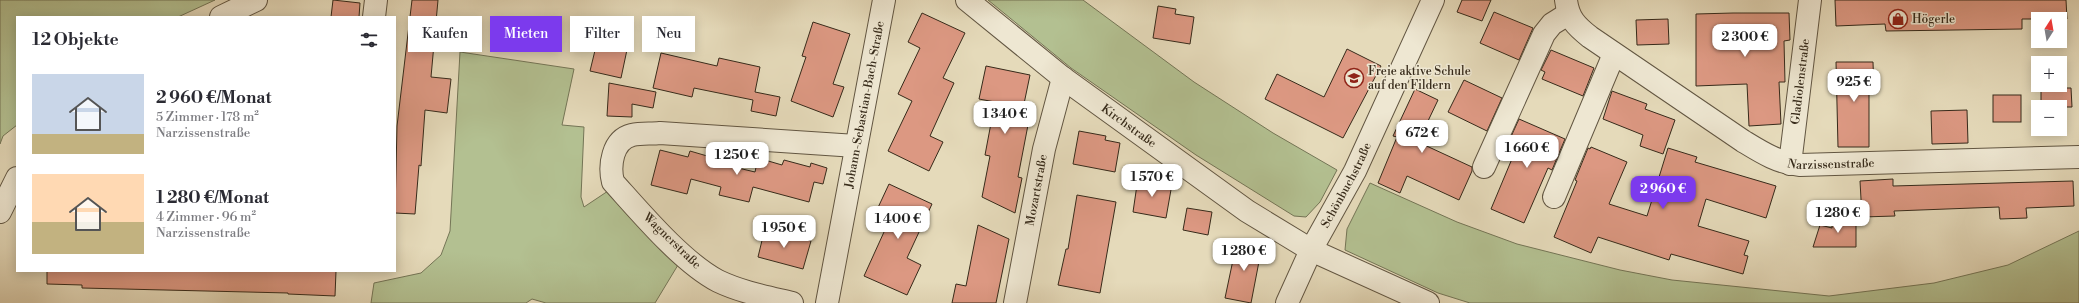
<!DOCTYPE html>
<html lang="de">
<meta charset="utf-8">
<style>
:root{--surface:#fff;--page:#f2f2f3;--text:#2b2b33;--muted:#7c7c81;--accent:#7c3aed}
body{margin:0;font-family:"Libre Bodoni",serif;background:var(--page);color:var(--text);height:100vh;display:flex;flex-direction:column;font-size:15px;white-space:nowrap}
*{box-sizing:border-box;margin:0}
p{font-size:13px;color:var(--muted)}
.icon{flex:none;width:22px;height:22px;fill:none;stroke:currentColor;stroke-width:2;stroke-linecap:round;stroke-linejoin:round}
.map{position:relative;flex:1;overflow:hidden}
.details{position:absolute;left:16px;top:16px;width:380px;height:256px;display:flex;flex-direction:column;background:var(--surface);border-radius:0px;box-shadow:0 2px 10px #0003}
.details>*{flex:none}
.top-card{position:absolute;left:408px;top:16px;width:380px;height:36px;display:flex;gap:8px}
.needle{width:26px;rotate:11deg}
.tools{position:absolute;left:2031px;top:12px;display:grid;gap:8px}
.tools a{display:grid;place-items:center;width:36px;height:36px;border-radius:0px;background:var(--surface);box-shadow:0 2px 10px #0003;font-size:20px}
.price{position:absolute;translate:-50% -34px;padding:0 9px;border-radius:8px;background:#fff;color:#222;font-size:13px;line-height:26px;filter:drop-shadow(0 1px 2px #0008)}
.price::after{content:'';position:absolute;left:50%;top:24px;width:12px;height:9px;margin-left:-6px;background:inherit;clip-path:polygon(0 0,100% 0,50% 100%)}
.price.selected{background:var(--accent);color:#fff}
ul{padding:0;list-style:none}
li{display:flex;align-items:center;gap:12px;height:100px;padding:0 16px}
li span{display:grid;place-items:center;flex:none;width:112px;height:80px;border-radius:0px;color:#555}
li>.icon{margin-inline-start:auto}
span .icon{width:48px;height:48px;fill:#fffc;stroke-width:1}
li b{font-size:17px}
h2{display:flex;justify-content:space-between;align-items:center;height:48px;padding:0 16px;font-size:17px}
.pill{padding:0 14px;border-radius:0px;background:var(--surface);box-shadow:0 2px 10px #0003;font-size:14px;line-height:36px}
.pill.selected{background:var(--accent);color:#fff}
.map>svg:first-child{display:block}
.green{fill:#b3c091;stroke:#747556}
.building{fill:#dc9882;stroke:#362a1a}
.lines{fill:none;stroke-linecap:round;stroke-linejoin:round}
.minor-casing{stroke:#625642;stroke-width:24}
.minor{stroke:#eee7d2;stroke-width:22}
.labels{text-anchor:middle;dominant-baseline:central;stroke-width:3;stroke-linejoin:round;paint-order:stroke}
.poi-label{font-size:12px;fill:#362a1a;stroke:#eee7d2;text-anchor:start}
.street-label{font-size:12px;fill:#362a1a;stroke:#eee7d2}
</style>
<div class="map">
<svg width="2079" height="303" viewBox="0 0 2079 303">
<rect width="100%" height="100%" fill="#e5daba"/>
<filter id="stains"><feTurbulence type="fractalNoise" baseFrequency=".005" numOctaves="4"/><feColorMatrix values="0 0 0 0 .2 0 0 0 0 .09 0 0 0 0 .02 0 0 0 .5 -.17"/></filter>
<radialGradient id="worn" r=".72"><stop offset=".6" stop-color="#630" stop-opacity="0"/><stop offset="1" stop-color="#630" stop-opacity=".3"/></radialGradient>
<g class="green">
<polygon points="0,0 215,0 178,17 17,17 17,125 3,136 0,144"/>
<polygon points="988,0 1083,0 1194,82 1273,133 1337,170 1320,202 1306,217 1294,216 1196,155 1071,68"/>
<polygon points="460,52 574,69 562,125 584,127 581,197 584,207 611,189 681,260 655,303 546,303 532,299 526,303 371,303 374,283 421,273 441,255 450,231"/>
<polygon points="1370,183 1457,222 1517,244 1620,270 1672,280 1829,296 1934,283 2008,265 2079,231 2079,303 1470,303 1438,293 1345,250 1347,229"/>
</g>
<g class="building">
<polygon points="333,0 360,3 359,17 331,17"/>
<polygon points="412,0 438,0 431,77 451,79 447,113 425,110 421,166 419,165 415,214 395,213 397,126"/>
<polygon points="1462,0 1491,0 1482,21 1457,12"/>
<polygon points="1835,0 2066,0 2067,19 2022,19 2022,29 1886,31 1885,24 1836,26"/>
<polygon points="1158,6 1176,9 1175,14 1194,17 1190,44 1153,38"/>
<polygon points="1494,12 1533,28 1519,60 1480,43"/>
<polygon points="922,13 965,33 943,78 954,83 930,136 943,142 929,171 888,151 912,101 898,94 920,48 908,42"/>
<polygon points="1733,13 1789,13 1790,40 1784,41 1785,82 1779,82 1781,124 1749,126 1747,84 1696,86 1696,14"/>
<polygon points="1668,19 1669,44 1637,45 1636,20"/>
<polygon points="813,22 850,34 833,84 844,87 833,117 791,101 806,57 802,56"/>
<polygon points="598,38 628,45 621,78 590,71"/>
<polygon points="1347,49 1381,66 1343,138 1265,99 1277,74 1324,97"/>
<polygon points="1551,50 1594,68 1583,96 1542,79 1545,72 1541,70"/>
<polygon points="661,53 717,66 719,58 760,67 755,92 780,97 776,116 751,111 753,100 694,88 692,97 653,88"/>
<polygon points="1836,62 1873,62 1874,93 1869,93 1869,147 1838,147"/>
<polygon points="986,66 1030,75 1020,123 1028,125 1018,177 1022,178 1015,213 982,197 990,156 985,155 995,102 979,99"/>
<polygon points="1464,80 1502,98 1487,131 1448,112"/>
<polygon points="609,83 656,92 653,108 632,104 632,117 607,116"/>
<polygon points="2041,88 2071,88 2072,107 2041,107"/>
<polygon points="1415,89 1438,100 1418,142 1472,167 1472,171 1459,200 1407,176 1400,193 1378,183 1397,137 1393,136"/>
<polygon points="1612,91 1647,104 1645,109 1675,120 1663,154 1640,146 1643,135 1603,119"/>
<rect x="1993" y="95" width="28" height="27"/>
<polygon points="1967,110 1968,143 1932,144 1931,111"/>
<polygon points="1519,119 1565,139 1552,170 1548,168 1524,223 1491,209 1514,154 1510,152 1514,143 1509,141"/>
<polygon points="1079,131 1106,136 1105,140 1120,143 1115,172 1073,164"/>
<polygon points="1591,147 1627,162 1609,204 1647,216 1668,148 1697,157 1695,162 1776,186 1766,218 1706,199 1698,226 1749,241 1744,255 1748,256 1743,274 1671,254 1669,260 1598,237 1591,253 1554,237 1577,181 1575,180 1588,148 1590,149"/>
<polygon points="660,150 688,157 690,151 714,158 713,162 755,172 758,158 782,165 784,160 810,167 811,163 827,168 823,184 814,182 809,202 753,187 749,202 719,195 721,187 691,179 687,194 651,185"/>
<polygon points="1138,178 1172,184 1166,218 1133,212"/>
<polygon points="1893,179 1893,186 2073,181 2074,206 2026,208 2027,218 2000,219 1999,207 1894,211 1895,216 1862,217 1860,181"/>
<polygon points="889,184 932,204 907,258 921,265 907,295 864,276 889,221 875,214"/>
<polygon points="1077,195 1116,202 1100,293 1058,285 1066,249 1068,249"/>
<polygon points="1187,208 1212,212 1208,235 1183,230"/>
<polygon points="1832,217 1856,217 1856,247 1813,247 1820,225 1832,228"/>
<polygon points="978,225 1009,239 996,303 952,303 956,284 966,286"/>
<polygon points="765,228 811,241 803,269 758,257"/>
<polygon points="1237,241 1262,246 1251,303 1225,298"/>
<polygon points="47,271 336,271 335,296 288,294 288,293 82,288 82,285 47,284"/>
</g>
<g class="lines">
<g class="minor-casing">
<g id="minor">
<path id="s1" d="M 967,0 L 1063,78 L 1247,211 L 1311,250 L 1428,303"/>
<path id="s2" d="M 1566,0 C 1568,18 1576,26 1590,37 L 1743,141 C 1761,152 1778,163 1800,165 L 2079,157"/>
<polyline points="221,17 256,0"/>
<polyline points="374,17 376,0"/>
<path id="s3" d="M 1790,164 L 1810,0"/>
<polyline points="1484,167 1544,34 1552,24 1568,14"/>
<polyline points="1554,197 1614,54"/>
<polyline points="0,212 17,178"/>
<path d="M 792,303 C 767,297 741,292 718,281 C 682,262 641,213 613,182 C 609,166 612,140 632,135 C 641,133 651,134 660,133 L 856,146"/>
<path id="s4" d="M 827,303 L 884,0"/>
<path id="s5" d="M 1015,303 L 1044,149 L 1063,78"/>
<path id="s6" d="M 1287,303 L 1311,250 L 1355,171 L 1433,0"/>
</g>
</g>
<use href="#minor" class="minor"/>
</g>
<defs>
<g id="shop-ring" transform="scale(1)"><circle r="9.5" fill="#eee7d2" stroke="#8f2418" stroke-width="1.5"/><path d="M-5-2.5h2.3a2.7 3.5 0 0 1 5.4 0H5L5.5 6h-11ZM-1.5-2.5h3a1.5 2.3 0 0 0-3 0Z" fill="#8f2418"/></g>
<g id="school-ring" transform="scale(1)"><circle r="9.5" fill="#eee7d2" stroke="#8f2418" stroke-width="1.5"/><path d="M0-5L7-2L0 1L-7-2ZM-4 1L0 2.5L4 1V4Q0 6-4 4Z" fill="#8f2418"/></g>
</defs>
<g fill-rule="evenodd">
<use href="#shop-ring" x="1898" y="19"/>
<use href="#school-ring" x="1354" y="78"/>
</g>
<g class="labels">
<g class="poi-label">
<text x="1912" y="19">Högerle</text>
<text x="1368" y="71">Freie aktive Schule<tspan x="1368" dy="14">auf den Fildern</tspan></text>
</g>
<g class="street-label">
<text stroke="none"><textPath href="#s3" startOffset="83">Gladiolenstraße</textPath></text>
<text stroke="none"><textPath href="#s4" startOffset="202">Johann-Sebastian-Bach-Straße</textPath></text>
<text stroke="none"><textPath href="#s1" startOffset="205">Kirchstraße</textPath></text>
<text stroke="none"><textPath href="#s2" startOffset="324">Narzissenstraße</textPath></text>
<text stroke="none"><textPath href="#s6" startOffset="132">Schönbuchstraße</textPath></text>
<text stroke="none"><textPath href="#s5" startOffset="115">Mozartstraße</textPath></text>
<text transform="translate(672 241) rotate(44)">Wagnerstraße</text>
</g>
</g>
<rect width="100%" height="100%" filter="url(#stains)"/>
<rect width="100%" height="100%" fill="url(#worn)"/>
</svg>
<div class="tools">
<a><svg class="needle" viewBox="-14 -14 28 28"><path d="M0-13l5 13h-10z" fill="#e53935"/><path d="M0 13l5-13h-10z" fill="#7c7c81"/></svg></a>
<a>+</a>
<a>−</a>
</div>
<b class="price" style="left:1745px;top:58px">2 300 €</b>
<b class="price" style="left:1854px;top:103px">925 €</b>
<b class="price" style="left:1005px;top:135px">1 340 €</b>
<b class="price" style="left:1422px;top:154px">672 €</b>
<b class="price" style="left:1527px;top:169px">1 660 €</b>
<b class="price" style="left:737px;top:176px">1 250 €</b>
<b class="price" style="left:1152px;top:198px">1 570 €</b>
<b class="price selected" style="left:1663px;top:210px">2 960 €</b>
<b class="price" style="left:1838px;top:234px">1 280 €</b>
<b class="price" style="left:898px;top:240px">1 400 €</b>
<b class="price" style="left:784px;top:249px">1 950 €</b>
<b class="price" style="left:1244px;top:272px">1 280 €</b>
<div class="top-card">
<a class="pill">Kaufen</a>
<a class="pill selected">Mieten</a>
<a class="pill">Filter</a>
<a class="pill">Neu</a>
</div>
<section class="details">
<h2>12 Objekte<svg class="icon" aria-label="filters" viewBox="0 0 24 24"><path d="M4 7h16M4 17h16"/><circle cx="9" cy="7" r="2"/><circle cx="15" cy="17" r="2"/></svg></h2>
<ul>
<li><span style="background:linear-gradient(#c9d6e8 75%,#c2b280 0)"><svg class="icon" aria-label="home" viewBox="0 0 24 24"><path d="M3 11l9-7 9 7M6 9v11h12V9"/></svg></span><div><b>2 960 €/Monat</b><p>5 Zimmer · 178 m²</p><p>Narzissenstraße</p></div></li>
<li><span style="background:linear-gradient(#ffd9b3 60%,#c2b280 0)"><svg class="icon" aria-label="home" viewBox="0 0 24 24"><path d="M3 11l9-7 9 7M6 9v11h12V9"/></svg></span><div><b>1 280 €/Monat</b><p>4 Zimmer · 96 m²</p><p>Narzissenstraße</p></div></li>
</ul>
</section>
</div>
